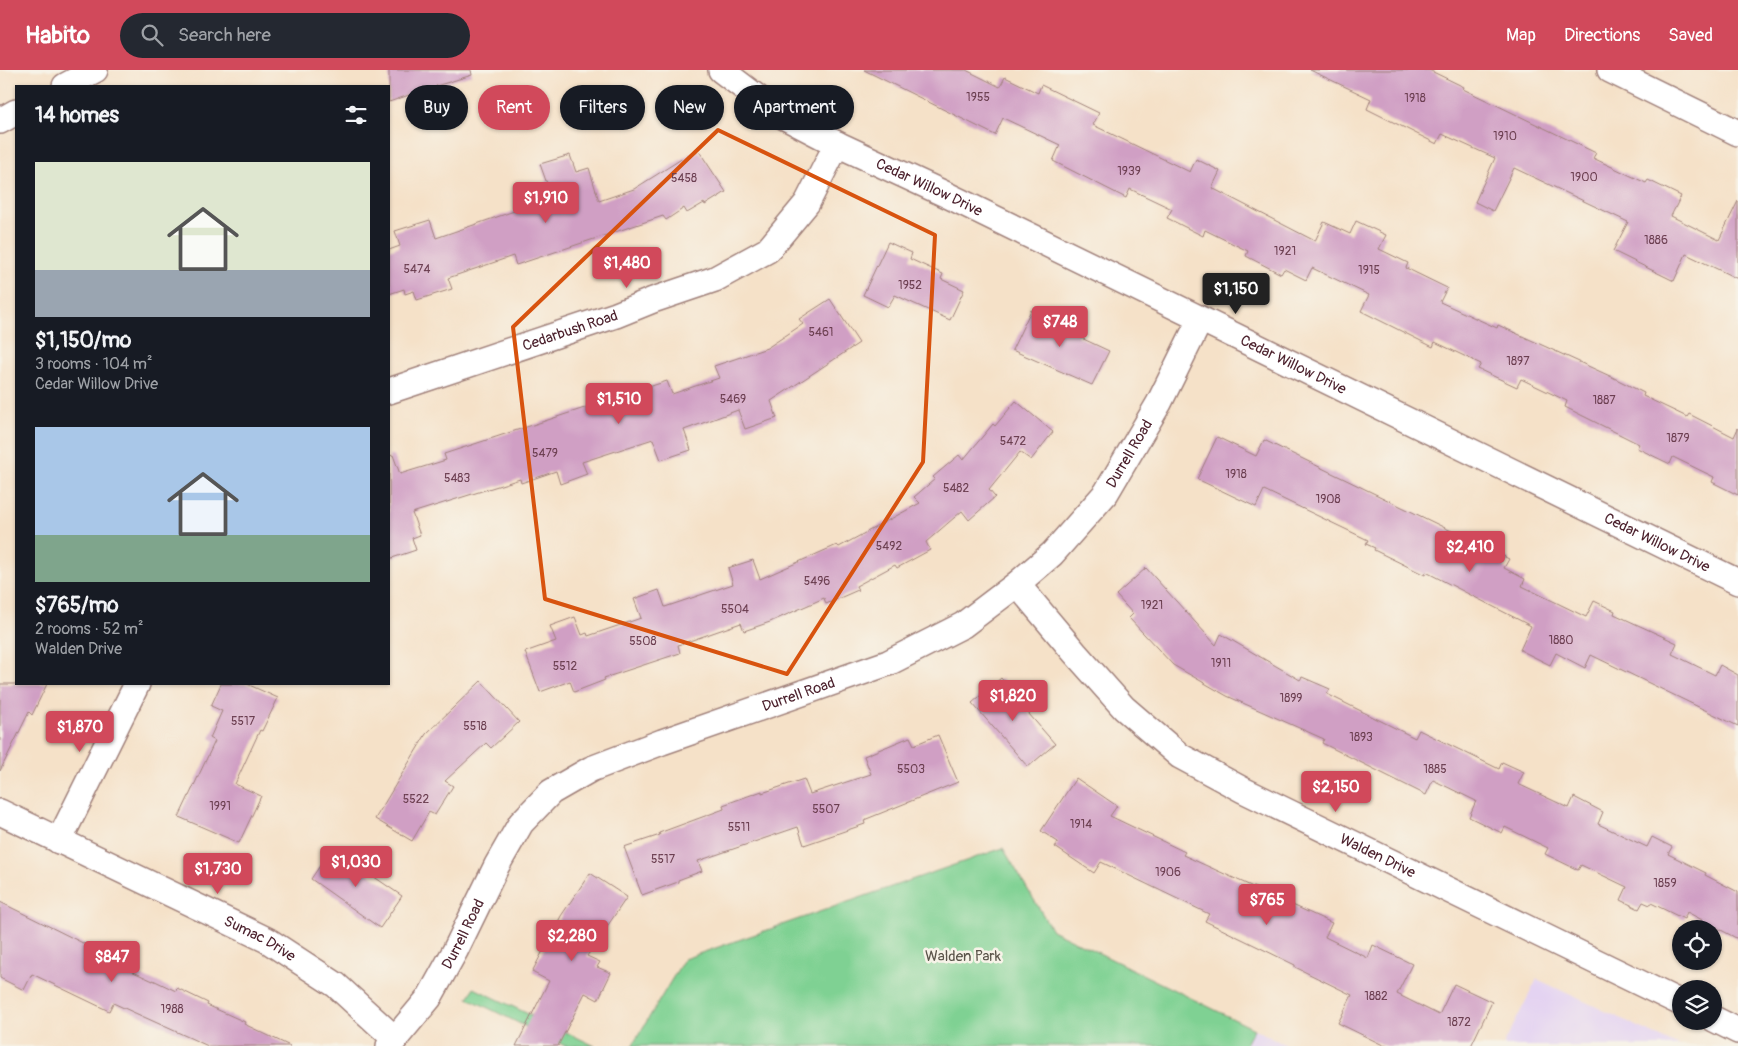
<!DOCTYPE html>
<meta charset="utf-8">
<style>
:root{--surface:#171b24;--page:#242831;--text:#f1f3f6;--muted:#9ea1a6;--accent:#d1495b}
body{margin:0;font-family:Pangolin,sans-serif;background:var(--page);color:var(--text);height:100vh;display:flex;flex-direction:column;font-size:19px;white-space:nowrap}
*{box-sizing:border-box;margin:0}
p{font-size:16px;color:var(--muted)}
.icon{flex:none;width:28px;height:28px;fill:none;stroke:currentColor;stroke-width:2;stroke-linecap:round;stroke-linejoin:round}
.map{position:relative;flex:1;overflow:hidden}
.side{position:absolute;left:15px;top:15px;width:375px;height:600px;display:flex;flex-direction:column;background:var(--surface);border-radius:0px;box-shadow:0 1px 4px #0004}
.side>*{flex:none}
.guide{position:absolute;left:405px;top:15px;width:475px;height:45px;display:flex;gap:10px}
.buttons{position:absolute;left:1672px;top:850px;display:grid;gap:10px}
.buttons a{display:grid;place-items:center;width:50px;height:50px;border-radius:50%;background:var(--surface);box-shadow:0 1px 4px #0004;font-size:25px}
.price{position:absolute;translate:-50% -42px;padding:0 11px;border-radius:5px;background:var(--accent);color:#fff;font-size:16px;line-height:32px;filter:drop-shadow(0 1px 2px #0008)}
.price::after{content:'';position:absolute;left:50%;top:30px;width:15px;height:11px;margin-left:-8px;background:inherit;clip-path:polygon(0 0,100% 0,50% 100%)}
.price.selected{background:#222;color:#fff}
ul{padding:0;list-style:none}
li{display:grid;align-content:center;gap:10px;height:265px;padding:0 20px}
li span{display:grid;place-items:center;height:155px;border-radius:0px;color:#555}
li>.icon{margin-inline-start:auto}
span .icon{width:90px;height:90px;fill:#fffc;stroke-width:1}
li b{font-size:21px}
h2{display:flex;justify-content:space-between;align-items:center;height:60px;padding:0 20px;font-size:21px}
.chip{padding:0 18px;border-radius:22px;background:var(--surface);box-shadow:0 1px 4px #0004;font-size:18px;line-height:45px}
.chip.selected{background:var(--accent);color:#fff}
header{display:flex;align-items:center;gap:30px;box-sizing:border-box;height:70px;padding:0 25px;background:var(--accent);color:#fff}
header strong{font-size:24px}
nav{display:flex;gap:28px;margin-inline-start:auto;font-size:18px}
.search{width:350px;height:45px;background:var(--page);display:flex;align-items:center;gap:12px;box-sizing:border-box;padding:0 18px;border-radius:28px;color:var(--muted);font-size:19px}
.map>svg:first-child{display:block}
.built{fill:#e4d3f2}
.green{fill:#7fd193;stroke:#64785f}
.building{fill:#d09fc4}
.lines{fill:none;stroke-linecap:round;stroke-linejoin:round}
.minor-casing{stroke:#a0807a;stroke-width:28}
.minor{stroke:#fff;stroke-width:25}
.marked{fill:none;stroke:#d8530f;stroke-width:4;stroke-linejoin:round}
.labels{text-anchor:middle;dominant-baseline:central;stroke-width:5;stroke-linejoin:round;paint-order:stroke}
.number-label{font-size:12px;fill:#6c3f51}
.street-label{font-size:15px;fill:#4a1f2b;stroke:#f7f3e8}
.park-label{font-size:15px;fill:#5a544a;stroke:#f7f3e8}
</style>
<header>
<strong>Habito</strong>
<div class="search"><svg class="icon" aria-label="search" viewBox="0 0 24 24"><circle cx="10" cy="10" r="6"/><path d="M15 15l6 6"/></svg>Search here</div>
<nav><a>Map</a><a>Directions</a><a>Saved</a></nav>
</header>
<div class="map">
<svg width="1738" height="976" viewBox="0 0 1738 976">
<rect width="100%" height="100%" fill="#f7f3e8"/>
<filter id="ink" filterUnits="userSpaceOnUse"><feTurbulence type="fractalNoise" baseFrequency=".02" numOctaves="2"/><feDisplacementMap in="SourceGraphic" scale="10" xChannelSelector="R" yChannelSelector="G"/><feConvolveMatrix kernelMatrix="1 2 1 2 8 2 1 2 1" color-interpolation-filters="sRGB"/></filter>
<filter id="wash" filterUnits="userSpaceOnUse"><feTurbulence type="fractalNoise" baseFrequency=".0096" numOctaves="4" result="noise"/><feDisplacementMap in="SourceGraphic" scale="20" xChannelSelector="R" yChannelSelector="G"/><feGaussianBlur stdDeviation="1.12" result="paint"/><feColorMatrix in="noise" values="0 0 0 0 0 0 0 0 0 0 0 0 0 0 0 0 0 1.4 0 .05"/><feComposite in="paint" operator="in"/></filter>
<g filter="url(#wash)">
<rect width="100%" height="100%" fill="#f5e1c8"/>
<g class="built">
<polygon points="1537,909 1679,976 1503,976"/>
<polygon points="1254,959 1289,976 1245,976"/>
</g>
<g class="green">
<polygon points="1003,778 1052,860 1254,959 1245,976 632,976 684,889"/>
<polygon points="474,918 595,976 565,976 468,928"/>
</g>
<g id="blocks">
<g class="building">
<polygon points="389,0 471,0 472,5 436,16 444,39 419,47 412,24 389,32"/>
<polygon points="864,0 966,0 1000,17 1005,7 1038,23 1041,15 1099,43 1093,55 1190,102 1196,89 1220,101 1212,118 1315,171 1324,152 1350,164 1356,151 1386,165 1379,179 1408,193 1406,198 1447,218 1440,232 1497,258 1498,255 1612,307 1644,323 1643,326 1687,347 1689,344 1734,367 1738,358 1738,425 1712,412 1714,407 1673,387 1670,394 1637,378 1639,374 1565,337 1567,331 1521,309 1517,317 1478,299 1481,294 1435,272 1433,277 1361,241 1369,225 1312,198 1306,210 1284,199 1281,204 1246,186 1248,181 1205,160 1203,166 1167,148 1172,139 1130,119 1126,128 1053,91 1060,75 1003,48 995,65"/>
<polygon points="1310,0 1429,0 1464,17 1463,19 1596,83 1593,88 1646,113 1648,110 1681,126 1671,146 1719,170 1738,131 1738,209 1686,184 1674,211 1613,181 1628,152 1514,98 1493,141 1475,132 1495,88 1442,64 1437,74 1367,39 1371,29"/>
<polygon points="699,81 726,122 705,135 704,133 687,143 684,138 666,150 663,146 516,195 513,186 448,208 452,219 417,230 414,221 405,224 404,219 389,224 389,180 400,176 395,161 430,150 436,168 552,128 540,94 570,85 576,102 589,98 599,131 634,119 691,83 693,85"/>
<polygon points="888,172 912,183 910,189 943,204 941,209 964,220 950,250 895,225 888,237 863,225"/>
<polygon points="830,229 859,273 771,331 777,348 745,359 738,340 684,360 691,380 661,390 653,369 582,392 587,404 560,414 556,401 521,413 520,409 412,443 420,465 412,468 416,480 389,489 389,386 393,385 400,404 446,390 444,384 667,311 672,324 719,308 714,296 767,278 803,254 799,249"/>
<polygon points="1031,240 1078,262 1077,266 1109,281 1092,315 1012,280"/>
<polygon points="1016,331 1053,362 1031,390 1020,382 989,420 995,427 969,450 962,441 926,472 930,480 897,498 895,495 856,516 858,520 826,534 824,528 770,552 744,561 741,553 678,575 680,583 604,608 605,610 574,622 570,611 540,622 525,582 556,571 550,556 575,547 582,565 587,563 588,566 641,548 634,529 659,520 665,537 733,514 728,498 753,490 760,509 837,475 839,477 920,433 914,427 935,409 933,407 959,385 963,390 993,354 995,356"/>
<polygon points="1217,367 1256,386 1264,370 1509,489 1504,498 1525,509 1522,516 1586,547 1594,531 1615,541 1614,544 1677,573 1672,584 1715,605 1720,595 1738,605 1738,656 1591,585 1585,598 1556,583 1550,595 1520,580 1531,556 1426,502 1425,505 1374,480 1375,478 1366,474 1368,470 1264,420 1256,437 1197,409"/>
<polygon points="1146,498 1216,575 1221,564 1300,610 1302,607 1330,619 1327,624 1415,668 1419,660 1499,699 1502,692 1524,702 1518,714 1569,738 1574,727 1603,742 1598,754 1647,777 1652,767 1672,777 1668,784 1706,803 1705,805 1738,822 1738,869 1687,842 1684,849 1651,833 1650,835 1643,832 1639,839 1621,830 1627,817 1581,795 1578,800 1545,784 1548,778 1505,757 1502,763 1469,747 1476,731 1433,710 1426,725 1322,673 1324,669 1227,626 1173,595 1129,548 1133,544 1116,525"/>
<polygon points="1001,608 1024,634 1022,636 1055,674 1028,697 972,633"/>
<polygon points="481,611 519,652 491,678 486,673 445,711 453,716 435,745 429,742 412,771 375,749 426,664"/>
<polygon points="0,614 47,614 32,645 29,642 0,701"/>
<polygon points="221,614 247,614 278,628 262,661 260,660 235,714 261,726 239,773 179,747 215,671 210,668 222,641 211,636"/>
<polygon points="938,665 958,712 864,750 865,754 804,775 798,757 698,791 702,801 678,810 678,812 642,825 624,777 660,765 659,763 724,739 723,735 762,721 762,723 804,709 810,724 871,704 864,686 910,667 914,675"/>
<polygon points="1076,708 1117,736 1110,746 1185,782 1183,785 1332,853 1325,867 1368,888 1373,875 1412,894 1397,924 1439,945 1454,914 1492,932 1471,976 1385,976 1338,953 1352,925 1295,897 1295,895 1205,851 1209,844 1101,792 1094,803 1055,777 1058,772 1041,761"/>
<polygon points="332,778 402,826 380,858 311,809"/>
<polygon points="590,803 627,827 587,886 600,892 597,897 611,903 598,930 585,923 558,976 516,976 549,911 532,902 561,846"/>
<polygon points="0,832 105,884 103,888 153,911 153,910 176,921 177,918 208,933 207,935 245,952 244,954 290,976 208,976 113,933 109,941 32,904 24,920 0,908"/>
</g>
</g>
</g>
<g filter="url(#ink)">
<use href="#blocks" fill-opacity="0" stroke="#a0807a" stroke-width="1"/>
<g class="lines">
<g class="minor-casing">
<g id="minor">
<path id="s1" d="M 721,0 L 779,44 L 837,74 L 947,125 L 1738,512"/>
<polyline points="1610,0 1738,63"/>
<polyline points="65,16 95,0"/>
<polyline points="0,51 16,42"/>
<path id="s2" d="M 389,321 L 616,245 L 653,230 L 715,209 L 768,180 L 807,133 L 837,74"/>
<path id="s3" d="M 1017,514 L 1075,583 L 1124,638 L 1180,686 L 1243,720 L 1681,933"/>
<path id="s4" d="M 0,742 L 267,870 L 336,915 L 395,969"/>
<polyline points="59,771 137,614"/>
<polyline points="1714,949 1738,961"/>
<path id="s5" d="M 389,976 L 429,928 L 455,881 L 497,795 L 521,753 L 551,722 L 591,699 L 662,672 L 888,593 L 963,555 L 1017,514 L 1052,484 L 1106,423 L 1159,333 L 1200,250"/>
</g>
</g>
<use href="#minor" class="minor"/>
</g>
</g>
<path class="marked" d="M 718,60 L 935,165 L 923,392 L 787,604 L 545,529 L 513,257 Z"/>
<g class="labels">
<g class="number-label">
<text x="978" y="27">1955</text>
<text x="1415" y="28">1918</text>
<text x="1505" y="66">1910</text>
<text x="1129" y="101">1939</text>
<text x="1584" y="107">1900</text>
<text x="684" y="108">5458</text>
<text x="1656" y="170">1886</text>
<text x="1285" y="181">1921</text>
<text x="417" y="199">5474</text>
<text x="1369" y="200">1915</text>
<text x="910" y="215">1952</text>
<text x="821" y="262">5461</text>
<text x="1518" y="291">1897</text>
<text x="733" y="329">5469</text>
<text x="1604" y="330">1887</text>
<text x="1678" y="368">1879</text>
<text x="1013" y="371">5472</text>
<text x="545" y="383">5479</text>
<text x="1236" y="404">1918</text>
<text x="457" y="408">5483</text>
<text x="956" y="418">5482</text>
<text x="1328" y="429">1908</text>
<text x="889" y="476">5492</text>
<text x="817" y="511">5496</text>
<text x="1152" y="535">1921</text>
<text x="735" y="539">5504</text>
<text x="1561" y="570">1880</text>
<text x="643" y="571">5508</text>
<text x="1221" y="593">1911</text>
<text x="565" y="596">5512</text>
<text x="1291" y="628">1899</text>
<text x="243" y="651">5517</text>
<text x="475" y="656">5518</text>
<text x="1361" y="667">1893</text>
<text x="911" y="699">5503</text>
<text x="1435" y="699">1885</text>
<text x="416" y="729">5522</text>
<text x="220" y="736">1991</text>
<text x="826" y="739">5507</text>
<text x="1081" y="754">1914</text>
<text x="739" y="757">5511</text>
<text x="663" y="789">5517</text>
<text x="1168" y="802">1906</text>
<text x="1665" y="813">1859</text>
<text x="1376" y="926">1882</text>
<text x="172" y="939">1988</text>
<text x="1459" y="952">1872</text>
</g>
<g class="street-label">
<text stroke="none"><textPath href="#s1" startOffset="240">Cedar Willow Drive</textPath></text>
<text stroke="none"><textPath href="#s2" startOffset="191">Cedarbush Road</textPath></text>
<text stroke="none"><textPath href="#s1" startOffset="645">Cedar Willow Drive</textPath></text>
<text stroke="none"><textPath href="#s5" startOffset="990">Durrell Road</textPath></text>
<text stroke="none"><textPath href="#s1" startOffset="1050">Cedar Willow Drive</textPath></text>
<text stroke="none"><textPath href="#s5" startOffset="570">Durrell Road</textPath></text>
<text stroke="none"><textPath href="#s3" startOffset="459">Walden Drive</textPath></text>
<text stroke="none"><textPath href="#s5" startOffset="135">Durrell Road</textPath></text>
<text stroke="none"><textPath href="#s4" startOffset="289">Sumac Drive</textPath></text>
</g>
<g class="park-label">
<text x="963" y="886">Walden Park</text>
</g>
</g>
</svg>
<div class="buttons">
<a><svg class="icon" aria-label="locate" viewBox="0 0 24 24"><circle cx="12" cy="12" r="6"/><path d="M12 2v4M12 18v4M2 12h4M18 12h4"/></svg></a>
<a><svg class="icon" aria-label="layers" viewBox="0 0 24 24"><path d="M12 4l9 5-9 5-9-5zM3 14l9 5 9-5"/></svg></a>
</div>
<b class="price" style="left:546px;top:154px">$1,910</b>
<b class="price" style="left:627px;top:219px">$1,480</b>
<b class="price selected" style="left:1236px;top:245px">$1,150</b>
<b class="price" style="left:1060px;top:278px">$748</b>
<b class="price" style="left:619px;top:355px">$1,510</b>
<b class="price" style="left:1470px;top:503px">$2,410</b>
<b class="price" style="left:1013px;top:652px">$1,820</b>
<b class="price" style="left:80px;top:683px">$1,870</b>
<b class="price" style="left:1336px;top:743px">$2,150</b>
<b class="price" style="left:356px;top:818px">$1,030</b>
<b class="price" style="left:218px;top:825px">$1,730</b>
<b class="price" style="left:1267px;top:856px">$765</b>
<b class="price" style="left:572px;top:892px">$2,280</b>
<b class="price" style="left:112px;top:913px">$847</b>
<div class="guide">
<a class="chip">Buy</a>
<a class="chip selected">Rent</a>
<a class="chip">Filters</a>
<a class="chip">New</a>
<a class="chip">Apartment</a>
</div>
<section class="side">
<h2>14 homes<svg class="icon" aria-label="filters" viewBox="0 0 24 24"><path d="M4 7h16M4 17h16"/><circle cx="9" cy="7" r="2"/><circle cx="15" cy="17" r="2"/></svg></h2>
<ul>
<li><span style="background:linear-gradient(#dfe7d0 70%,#9aa5b1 0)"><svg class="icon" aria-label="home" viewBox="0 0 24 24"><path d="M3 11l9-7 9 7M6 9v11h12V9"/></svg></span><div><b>$1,150/mo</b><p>3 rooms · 104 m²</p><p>Cedar Willow Drive</p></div></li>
<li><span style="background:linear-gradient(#a9c7e8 70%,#7fa58c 0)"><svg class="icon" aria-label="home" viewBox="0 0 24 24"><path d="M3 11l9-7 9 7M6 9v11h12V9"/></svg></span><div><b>$765/mo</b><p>2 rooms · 52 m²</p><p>Walden Drive</p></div></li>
</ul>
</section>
</div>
